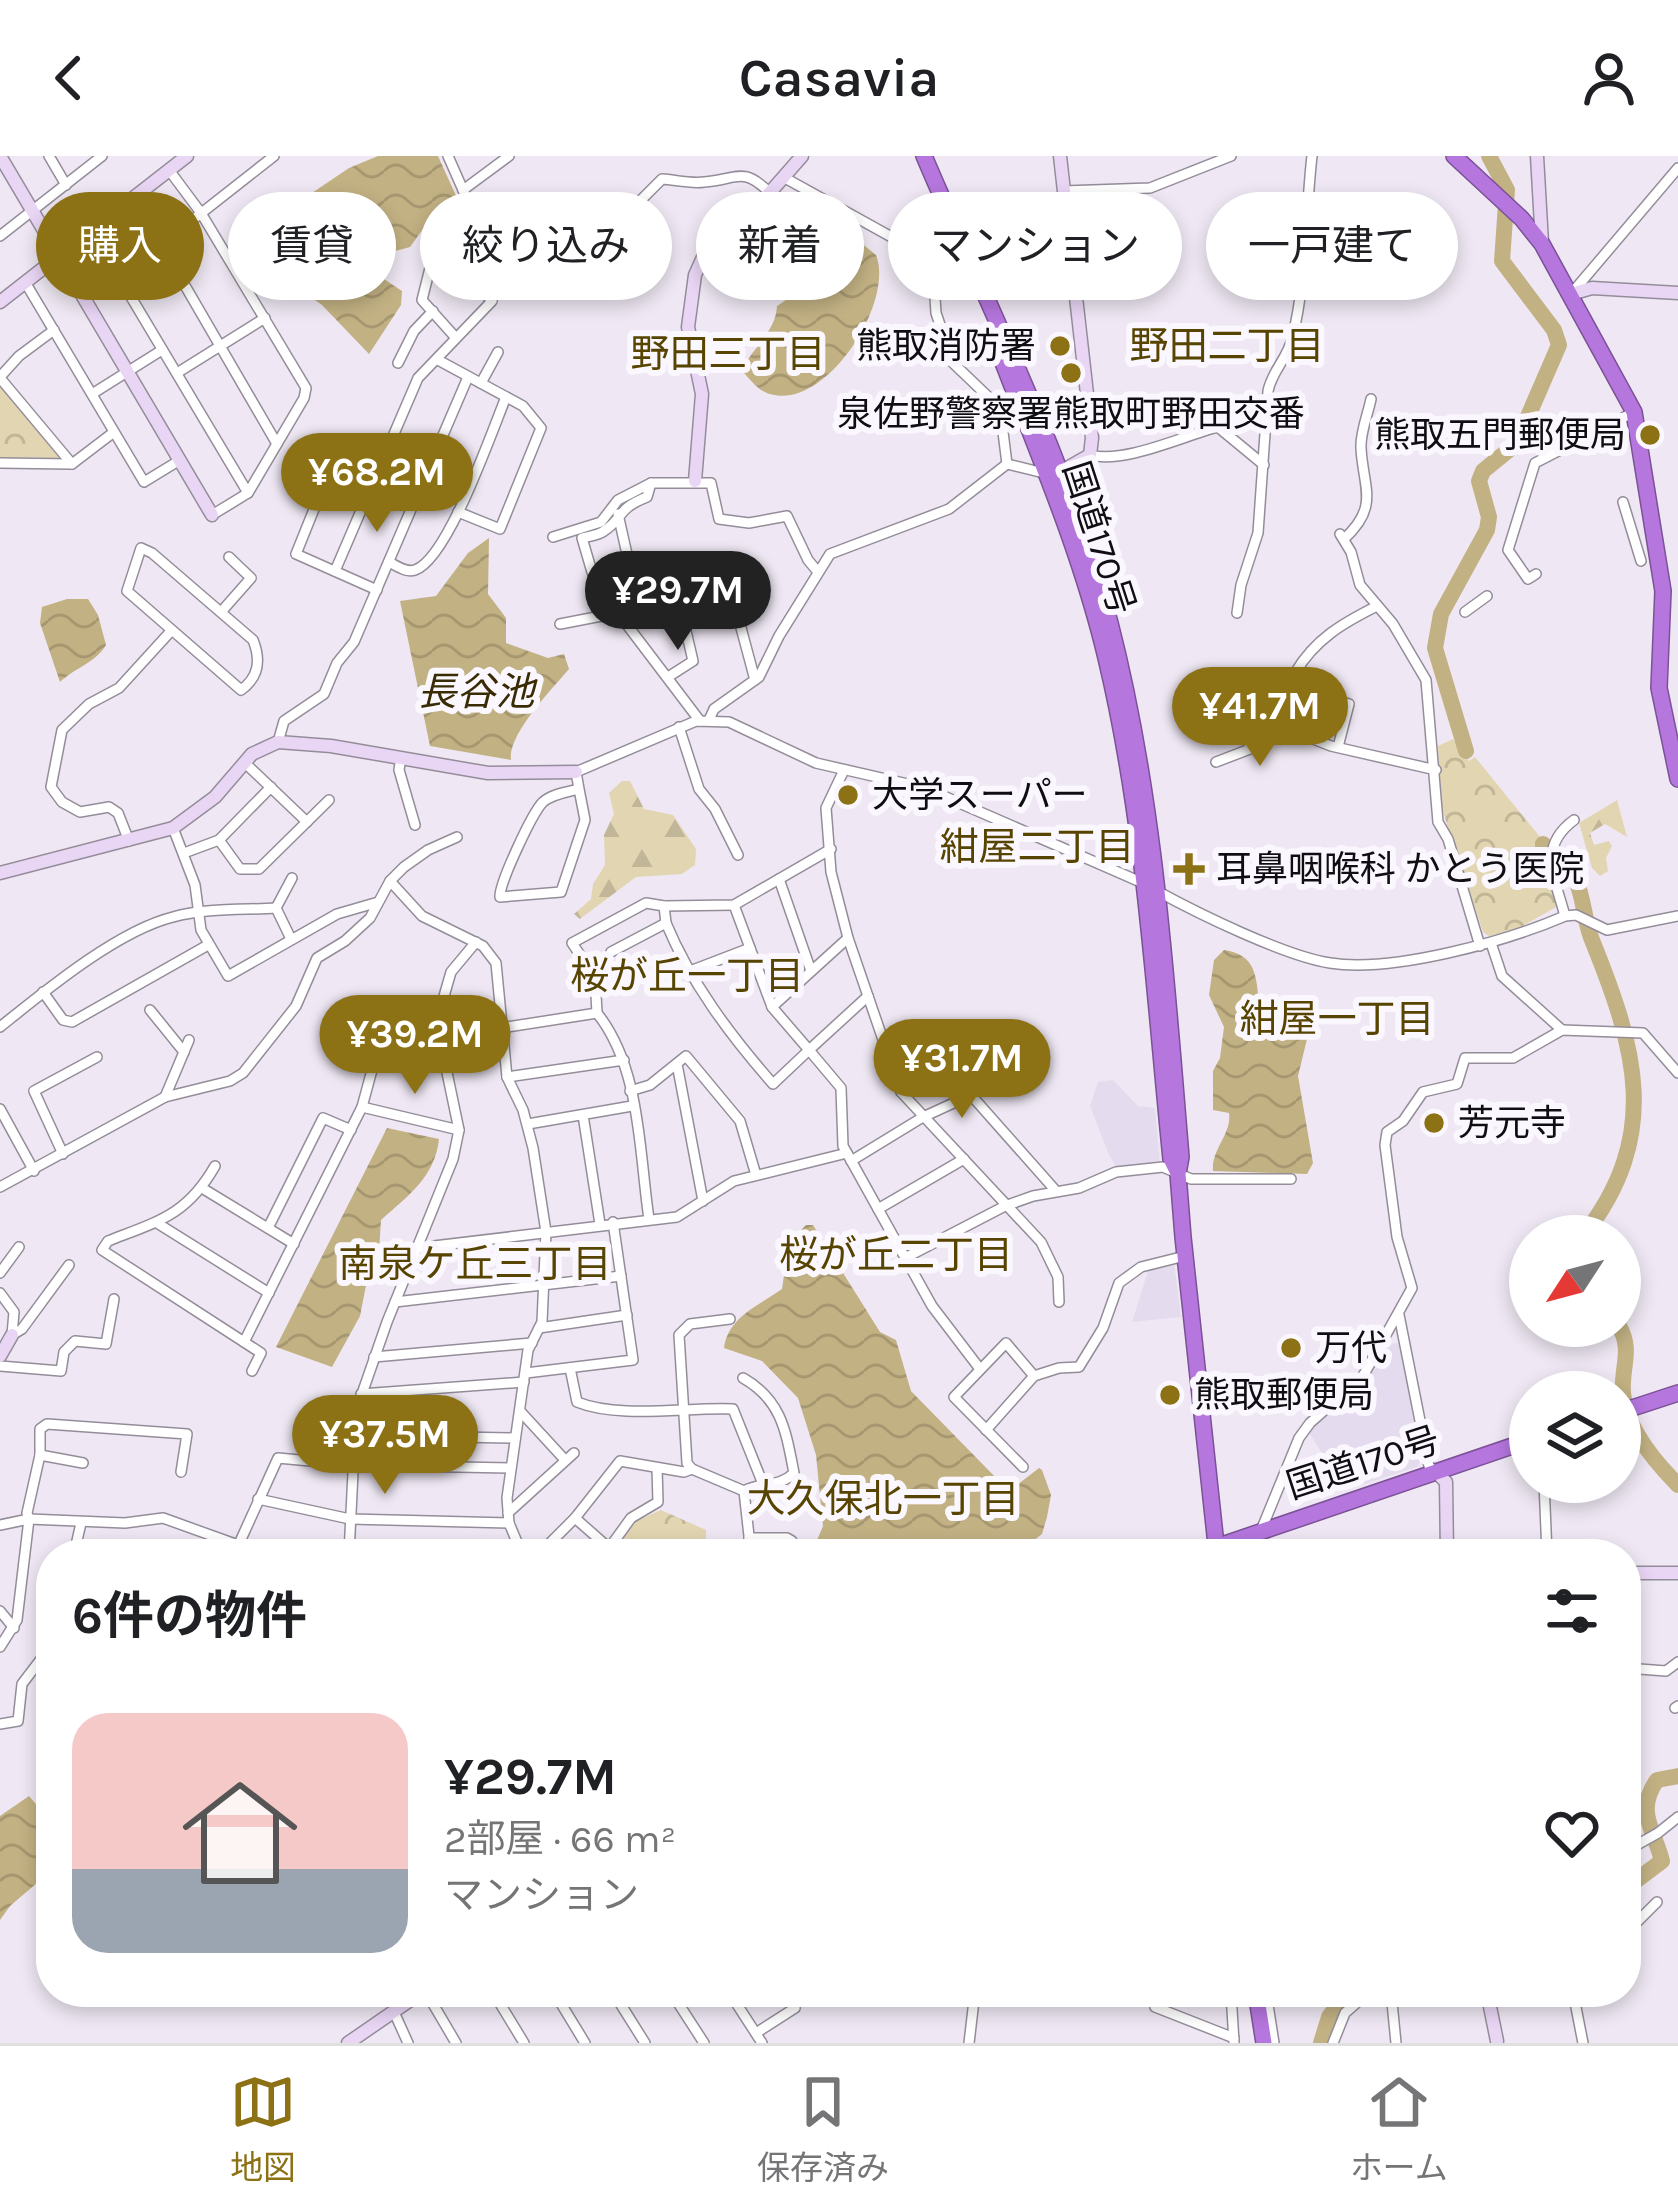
<!DOCTYPE html>
<html lang="ja">
<meta charset="utf-8">
<style>
:root{--surface:#fff;--page:#f6f6f6;--text:#202124;--muted:#757577;--line:#e0e0e0;--accent:#8d7115}
body{margin:0;font-family:Karla,"Noto Sans JP",sans-serif;background:var(--page);color:var(--text);height:100vh;display:flex;flex-direction:column;font-size:45px;white-space:nowrap}
*{box-sizing:border-box;margin:0}
p{font-size:39px;color:var(--muted)}
.icon{flex:none;width:66px;height:66px;fill:none;stroke:currentColor;stroke-width:2;stroke-linecap:round;stroke-linejoin:round}
.map{position:relative;flex:1;overflow:hidden}
.sheet{position:absolute;left:36px;top:1383px;width:1605px;height:468px;display:flex;flex-direction:column;background:var(--surface);border-radius:48px;box-shadow:0 6px 18px #0003}
.sheet>*{flex:none}
.guide{position:absolute;left:36px;top:36px;width:1608px;height:108px;display:flex;gap:24px}
.needle{width:78px;rotate:234deg}
.tools{position:absolute;left:1509px;top:1059px;display:grid;gap:24px}
.tools a{display:grid;place-items:center;width:132px;height:132px;border-radius:50%;background:var(--surface);box-shadow:0 6px 18px #0003;font-size:60px}
.price{position:absolute;translate:-50% -102px;padding:0 27px;border-radius:42px;background:var(--accent);color:#fff;font-size:39px;line-height:78px;filter:drop-shadow(0 3px 6px #0008)}
.price::after{content:'';position:absolute;left:50%;top:72px;width:36px;height:27px;margin-left:-18px;background:inherit;clip-path:polygon(0 0,100% 0,50% 100%)}
.price.selected{background:#222;color:#fff}
ul{padding:0;list-style:none}
li{display:flex;align-items:center;gap:36px;height:300px;padding:0 36px}
li+li{border-top:3px solid var(--line)}
li span{display:grid;place-items:center;flex:none;width:336px;height:240px;border-radius:36px;color:#555}
li>.icon{margin-inline-start:auto}
span .icon{width:144px;height:144px;fill:#fffc;stroke-width:1}
li b{font-size:51px}
h2{display:flex;justify-content:space-between;align-items:center;height:144px;padding:0 36px;font-size:51px}
.tag{padding:0 42px;border-radius:54px;background:var(--surface);box-shadow:0 6px 18px #0003;font-size:42px;line-height:108px}
.tag.selected{background:var(--accent);color:#fff}
header{display:flex;justify-content:space-between;align-items:center;height:156px;padding:0 36px;background:var(--surface);font-size:54px;font-weight:600}
.dock{display:flex;justify-content:space-around;align-items:center;height:168px;border-top:3px solid var(--line);background:var(--surface);font-size:33px;color:var(--muted)}
.dock a{display:grid;justify-items:center;gap:6px}
.dock .selected{color:var(--accent)}
.map>svg:first-child{display:block}
.built{fill:#e5dbee}
.forest{fill:url(#forest-firs)}
.park{fill:url(#park-crowns)}
.water{fill:url(#water-waves)}
.lines{fill:none;stroke-linecap:round;stroke-linejoin:round}
.river{stroke:#c2b183;stroke-width:16}
.street-casing{stroke:#948d99;stroke-width:12}
.secondary-casing{stroke:#948d99;stroke-width:15}
.highway-casing{stroke:#7b5296;stroke-width:18}
.street{stroke:#fff;stroke-width:9}
.secondary{stroke:#e9d6f5;stroke-width:12}
.highway{stroke:#b576dd;stroke-width:15}
.poi-dot{fill:#8d7115;stroke:#fbf7fe;stroke-width:4.5}
.labels{text-anchor:middle;dominant-baseline:central;stroke-width:12;stroke-linejoin:round;paint-order:stroke}
.poi-label{font-size:36px;fill:#100e12;stroke:#fbf7fe;text-anchor:start}
.street-label{font-size:36px;fill:#100e12;stroke:#fbf7fe}
.neighbourhood-label{font-size:39px;fill:#574401;stroke:#fbf7fe}
.water-label{font-size:39px;font-style:italic;fill:#392c05;stroke:#fbf7fe}
</style>
<header><svg class="icon" aria-label="back" viewBox="0 0 24 24"><path d="M15 5l-7 7 7 7"/></svg>Casavia<svg class="icon" aria-label="person" viewBox="0 0 24 24"><circle cx="12" cy="8" r="4"/><path d="M4 21q1-7 8-7t8 7"/></svg></header>
<div class="map">
<svg width="1678" height="1887" viewBox="0 0 1678 1887">
<defs>
<pattern id="forest-firs" width="22" height="20" patternUnits="userSpaceOnUse" patternTransform="scale(3)"><rect width="22" height="20" fill="#e2d5b1"/><path d="M5 1l3.5 6h-7zM16 11l3.5 6h-7z" fill="#c1b697"/></pattern>
<pattern id="park-crowns" width="20" height="18" patternUnits="userSpaceOnUse" patternTransform="scale(3)"><rect width="20" height="18" fill="#e2d5b1"/><path d="M2 6a3 3 0 1 1 6 0M12 15a3 3 0 1 1 6 0" fill="none" stroke="#c1b697"/></pattern>
<pattern id="water-waves" width="16" height="10" patternUnits="userSpaceOnUse" patternTransform="scale(3)"><rect width="16" height="10" fill="#c2b183"/><path d="M0 5q4-4 8 0t8 0" fill="none" stroke="#a69770"/></pattern>
</defs>
<rect width="100%" height="100%" fill="#efe8f4"/>
<g class="built">
<polygon points="1113,924 1138,950 1155,952 1160,1008 1117,1012 1109,999 1090,950 1098,926"/>
<polygon points="1174,1106 1181,1161 1132,1166 1149,1112"/>
<polygon points="1402,1187 1421,1304 1417,1311 1352,1332 1349,1323 1343,1325 1339,1313 1333,1316 1308,1274 1355,1232 1384,1188"/>
</g>
<g class="forest">
<polygon points="622,625 630,625 644,653 673,659 696,693 695,709 682,718 636,721 580,763 574,758 591,743 593,728 605,709 604,679 614,658 609,637"/>
<polygon points="1617,644 1627,681 1605,668 1590,677 1594,689 1609,685 1612,690 1606,702 1608,715 1600,720 1592,712 1579,667"/>
</g>
<g class="park">
<polygon points="0,228 62,305 36,301 0,304"/>
<polygon points="1453,583 1469,605 1475,601 1545,687 1542,690 1547,697 1558,750 1519,772 1489,780 1483,776 1441,650 1438,590"/>
<polygon points="661,1354 706,1374 706,1398 611,1398 636,1365"/>
</g>
<g class="water">
<polygon points="378,0 438,0 463,55 435,68 428,66 410,91 388,97 384,123 402,135 401,149 369,198 322,149 246,95 249,81 263,70 349,12"/>
<path d="M 816,59 L 829,61 L 876,99 C 895,146 826,255 770,238 C 758,235 750,223 741,214 C 753,192 776,175 777,150 L 789,142 L 795,123 L 789,113 L 806,93 L 805,69 Z"/>
<path d="M 489,382 L 488,438 L 506,462 L 506,487 L 548,502 L 564,498 L 569,513 C 553,532 507,579 511,604 L 430,590 L 400,445 L 436,440 L 468,397 Z"/>
<path d="M 67,443 L 88,443 L 98,459 L 106,489 C 94,508 76,511 60,526 L 40,467 L 42,451 Z"/>
<path d="M 1224,794 C 1256,799 1256,819 1259,847 L 1303,842 L 1307,883 L 1298,920 L 1313,1007 L 1307,1018 L 1213,1015 C 1211,993 1232,978 1229,957 L 1213,954 L 1213,915 L 1220,902 L 1224,871 L 1209,839 L 1214,804 Z"/>
<path d="M 387,972 L 439,983 C 435,1021 408,1040 381,1064 L 379,1095 L 369,1114 L 360,1160 L 332,1211 L 276,1191 Z"/>
<path d="M 806,1069 L 813,1069 L 880,1176 L 896,1184 L 911,1235 L 1003,1329 L 1017,1329 L 1039,1312 L 1042,1314 L 1051,1339 L 1047,1361 L 1042,1378 L 1023,1393 L 1002,1398 L 818,1398 L 815,1389 L 823,1370 L 816,1299 L 798,1242 L 762,1205 L 724,1192 C 728,1161 758,1150 782,1133 L 789,1086 Z"/>
<polygon points="29,1640 51,1666 51,1715 10,1750 0,1764 0,1660"/>
</g>
<g class="lines">
<g class="river">
<polyline points="1466,595 1435,492 1441,458 1487,374 1489,361 1479,325 1483,315 1516,288 1559,189 1554,174 1502,105 1507,34 1489,0"/>
<path d="M 1543,688 C 1554,700 1568,708 1575,722 C 1584,741 1584,765 1592,784 C 1636,893 1662,979 1583,1080"/>
<path d="M 1619,1170 C 1633,1194 1621,1211 1623,1237 C 1626,1271 1655,1306 1678,1329"/>
<path d="M 1626,1732 L 1662,1705 C 1654,1673 1635,1656 1657,1624 L 1678,1620"/>
<polyline points="1321,1887 1329,1861 1347,1836"/>
</g>
<g class="street-casing">
<g id="street">
<polyline points="49,0 66,29"/>
<polyline points="448,0 463,34 509,0"/>
<polyline points="169,14 201,57 306,232 304,242 248,337 212,359"/>
<polyline points="785,22 924,99 933,111 936,157 953,207 1000,252 1007,308"/>
<polyline points="463,34 477,69"/>
<polyline points="1064,35 1150,32 1231,0"/>
<polyline points="91,74 248,337"/>
<polyline points="0,80 102,0"/>
<path d="M 564,85 L 603,61 L 634,51 L 662,23 C 676,24 691,28 704,26 C 737,24 742,9 770,37"/>
<polyline points="162,90 277,288"/>
<polyline points="120,121 274,0"/>
<polyline points="25,126 144,326 180,304"/>
<polyline points="1571,138 1678,12"/>
<polyline points="438,204 523,250 541,272 500,373 458,356"/>
<polyline points="398,207 414,175 433,155"/>
<polyline points="177,217 265,162"/>
<polyline points="0,221 19,200 54,174"/>
<polyline points="0,222 72,308"/>
<polyline points="481,227 498,196"/>
<polyline points="92,238 162,194"/>
<path d="M 1090,299 C 1125,308 1183,280 1218,271 L 1264,309"/>
<polyline points="0,307 72,308 114,276"/>
<polyline points="1007,308 1048,318"/>
<polyline points="1623,346 1641,405"/>
<path d="M 618,358 L 629,407 L 592,416 L 582,382 C 589,380 597,380 604,375 C 624,362 616,353 647,341 L 651,327"/>
<polyline points="1340,378 1351,396 1360,429 1393,468 1426,524 1438,666 1448,683 1480,790"/>
<polyline points="553,381 601,366 618,344 651,327 711,327 719,363 749,367 787,360 808,404 818,416"/>
<path d="M 1344,383 C 1380,350 1363,332 1361,292 C 1360,277 1368,258 1371,243"/>
<path d="M 141,392 L 152,397 L 253,484 C 261,504 259,521 241,534 L 127,435 Z"/>
<polyline points="722,401 755,524"/>
<path d="M 389,406 C 397,410 406,417 415,414 C 448,403 492,275 506,241"/>
<polyline points="335,415 418,222 492,145 447,98 430,112 422,144 456,182"/>
<polyline points="1536,418 1528,423 1508,394 1535,307 1634,256"/>
<polyline points="377,434 296,398 333,306 417,341"/>
<path d="M 1377,450 C 1343,467 1315,483 1295,517 L 1301,533 L 1278,569 L 1331,590 L 1436,614"/>
<polyline points="221,456 251,422 229,401"/>
<polyline points="1465,456 1487,440"/>
<polyline points="618,457 700,565"/>
<path d="M 1237,457 L 1241,429 L 1258,377 L 1268,235 C 1272,215 1287,203 1292,183 C 1307,124 1305,60 1312,0"/>
<polyline points="560,468 679,445 693,505 668,521"/>
<polyline points="1301,533 1349,548 1338,591"/>
<polyline points="709,564 714,553 759,521 779,480 830,398 949,353 1007,308"/>
<polyline points="679,571 699,633 715,653 738,699"/>
<polyline points="278,586 284,565 324,538 337,507 354,486 468,221"/>
<polyline points="401,601 399,614 415,669"/>
<polyline points="244,606 307,666"/>
<polyline points="1216,606 1250,593 1247,580 1278,569"/>
<polyline points="844,614 826,652 831,716 848,782 901,936 1041,1086 1058,1121 1059,1146"/>
<path d="M 579,633 L 585,664 L 561,736 L 500,741 C 499,728 532,657 543,646 C 552,638 567,636 579,633 L 576,616 L 696,565 L 729,566 L 816,607 L 925,632 L 1143,727"/>
<polyline points="173,672 195,729 201,774 228,820 337,758 375,747"/>
<polyline points="219,684 240,713 259,713 329,644"/>
<polyline points="129,685 118,657 109,651 80,656 62,646 51,631 62,574 89,548 119,532 171,475"/>
<polyline points="184,697 219,684 271,631"/>
<polyline points="779,723 811,815"/>
<polyline points="390,725 422,760 483,790 496,807 507,921 523,954 533,992 546,1076 542,1166 528,1194 507,1342 509,1367 522,1398"/>
<path d="M 1157,735 C 1199,758 1285,800 1330,807 C 1393,817 1507,785 1565,760 L 1576,759 L 1607,774 L 1678,760"/>
<polyline points="734,749 772,851 809,894 868,840"/>
<polyline points="664,750 734,749 831,693"/>
<path d="M 1565,760 C 1555,722 1537,691 1574,664"/>
<polyline points="291,783 276,752 292,722"/>
<polyline points="1491,787 1502,820 1562,874"/>
<path d="M 611,796 L 666,767 C 691,827 730,879 773,928 L 809,894 L 841,932 L 843,990 L 932,1150 L 980,1213"/>
<polyline points="690,815 750,792"/>
<polyline points="43,836 63,864 72,866 208,789"/>
<polyline points="772,851 848,782"/>
<polyline points="150,854 184,896"/>
<polyline points="597,857 595,821 572,787 646,747 664,750 666,767"/>
<path d="M 0,871 C 45,835 117,775 173,761 C 205,752 243,754 276,752"/>
<path d="M 501,872 L 597,857 C 641,912 639,996 649,1063"/>
<polyline points="677,908 703,1045"/>
<polyline points="507,921 624,904"/>
<polyline points="630,935 650,929 686,900 740,965 756,1019"/>
<polyline points="165,941 189,884"/>
<polyline points="362,951 459,974"/>
<polyline points="0,953 34,1015"/>
<polyline points="583,959 600,1068"/>
<polyline points="528,968 632,950"/>
<polyline points="63,998 34,935 97,901"/>
<polyline points="851,1005 923,961 971,939 1056,1035"/>
<path d="M 215,1010 C 187,1059 159,1065 108,1085 L 102,1094 L 261,1197 L 252,1215"/>
<polyline points="0,1031 165,941 230,925 243,917 296,850 317,802 345,785 370,762 390,725 404,711 428,694 457,681"/>
<polyline points="202,1032 294,1088"/>
<polyline points="878,1053 964,1003"/>
<polyline points="157,1067 269,1137"/>
<polyline points="268,1072 323,962 351,974"/>
<polyline points="417,1092 677,1061 734,1025 847,997"/>
<polyline points="905,1102 1005,1050 1033,1040 1079,1032 1116,1016 1163,1011 1191,1023 1291,1023"/>
<polyline points="0,1117 19,1091"/>
<polyline points="0,1137 14,1156 12,1179"/>
<polyline points="395,1146 621,1120"/>
<polyline points="1399,1159 1429,1310 1435,1316"/>
<path d="M 730,1163 L 690,1168 L 679,1179 L 687,1307 L 692,1313 L 744,1335 C 762,1325 779,1332 794,1317 C 786,1276 782,1244 743,1222"/>
<polyline points="539,1172 627,1159"/>
<polyline points="12,1179 22,1173 69,1109"/>
<polyline points="244,1186 362,951 379,888 440,883"/>
<polyline points="374,1201 532,1187"/>
<polyline points="0,1210 61,1215 64,1196 75,1185 106,1188 114,1143"/>
<path d="M 570,1212 L 577,1246 C 619,1263 686,1251 733,1253 L 763,1328"/>
<polyline points="526,1217 633,1204 613,1066"/>
<polyline points="361,1238 524,1226"/>
<polyline points="520,1255 565,1304"/>
<polyline points="986,1274 1034,1220 1059,1212 1079,1211 1103,1172 1119,1127 1141,1111 1185,1100"/>
<polyline points="354,1279 515,1282"/>
<polyline points="40,1299 40,1273 47,1268 187,1278 181,1316"/>
<polyline points="1023,1311 954,1241 1006,1187 1034,1220"/>
<polyline points="1544,1326 1547,1398"/>
<polyline points="744,1335 751,1398"/>
<polyline points="258,1343 350,1363 509,1367"/>
<polyline points="508,1357 574,1297"/>
<polyline points="575,1362 609,1392"/>
<polyline points="0,1369 29,1363 125,1367 163,1362 263,1398"/>
<polyline points="1262,1372 1299,1282 1310,1267 1363,1220 1412,1132 1397,1081 1385,989 1387,976 1403,965 1423,936 1457,928 1465,902 1513,902 1562,874 1643,877 1678,917"/>
<polyline points="749,1382 787,1382 792,1385 793,1398"/>
<polyline points="238,1390 278,1302 353,1309 510,1312"/>
<polyline points="74,1398 81,1367"/>
<polyline points="349,1398 356,1255 387,1166 453,1003 459,974 440,883 440,854 451,816 476,786"/>
<polyline points="552,1398 548,1389 575,1362 620,1305 684,1316 692,1313"/>
<polyline points="605,1398 631,1362 658,1346 657,1312"/>
<polyline points="0,1455 14,1472"/>
<polyline points="0,1491 17,1464 29,1363 27,1357 40,1299 83,1307"/>
<polyline points="1626,1512 1666,1515 1678,1506"/>
<polyline points="1675,1552 1678,1550"/>
<polyline points="0,1568 18,1565 22,1528 51,1490"/>
<polyline points="1626,1695 1658,1677 1678,1661"/>
<polyline points="1626,1777 1657,1746"/>
<polyline points="1626,1790 1629,1792"/>
<polyline points="426,1836 456,1887"/>
<polyline points="493,1836 524,1887"/>
<polyline points="554,1836 585,1887"/>
<polyline points="613,1836 645,1887"/>
<polyline points="671,1836 704,1887"/>
<polyline points="729,1836 762,1887"/>
<polyline points="1231,1836 1234,1887"/>
<polyline points="1266,1836 1274,1887"/>
<polyline points="1391,1836 1396,1887"/>
<polyline points="1573,1836 1583,1887"/>
<polyline points="1155,1851 1234,1882"/>
<polyline points="394,1856 408,1887"/>
<polyline points="756,1877 795,1852 786,1836"/>
<polyline points="969,1887 975,1836"/>
<polyline points="1333,1887 1345,1857 1369,1836"/>
</g>
</g>
<g class="secondary-casing">
<g id="secondary">
<polyline points="0,0 212,359"/>
<polyline points="1060,0 1092,282 1090,299 1060,316"/>
<polyline points="1537,0 1542,87"/>
<polyline points="1571,138 1592,132 1678,137"/>
<polyline points="0,146 187,0"/>
<polyline points="695,325 702,238 688,171 695,119 705,97 725,74 759,49 802,0"/>
<polyline points="0,717 173,672 215,641 252,598 278,586 331,590 488,617 576,616"/>
<polyline points="0,1200 12,1179"/>
<polyline points="1436,1316 1446,1326 1447,1398"/>
<polyline points="1626,1417 1678,1417"/>
<polyline points="1487,1836 1497,1885"/>
<polyline points="348,1887 422,1836"/>
</g>
</g>
<g class="highway-casing">
<g id="highway">
<path d="M 924,0 C 989,153 1067,305 1110,467 C 1155,641 1166,823 1181,1001 L 1178,1018 L 1183,1081 L 1217,1398"/>
<polyline points="1454,0 1522,63 1542,88 1634,256 1663,435 1659,532 1678,623"/>
<path d="M 1000,199 C 1039,300 1081,397 1106,502 C 1145,665 1154,836 1171,1003 L 1177,1015"/>
<polyline points="1620,1256 1678,1237"/>
<polyline points="1216,1391 1530,1284"/>
<polyline points="1256,1836 1264,1887"/>
</g>
</g>
<use href="#street" class="street"/>
<use href="#secondary" class="secondary"/>
<use href="#highway" class="highway"/>
</g>
<g class="poi-dot">
<circle cx="1060" cy="190" r="12"/>
<circle cx="1071" cy="217" r="12"/>
<circle cx="1650" cy="279" r="12"/>
<circle cx="848" cy="639" r="12"/>
<path d="M1183 695h12v12h12v12h-12v12h-12v-12h-12v-12h12z"/>
<circle cx="1434" cy="967" r="12"/>
<circle cx="1291" cy="1192" r="12"/>
<circle cx="1170" cy="1239" r="12"/>
</g>
<g class="labels">
<g class="poi-label">
<text x="1036" y="190" text-anchor="end">熊取消防署</text>
<text x="1071" y="258" text-anchor="middle">泉佐野警察署熊取町野田交番</text>
<text x="1626" y="279" text-anchor="end">熊取五門郵便局</text>
<text x="872" y="639">大学スーパー</text>
<text x="1216" y="713">耳鼻咽喉科 かとう医院</text>
<text x="1458" y="967">芳元寺</text>
<text x="1315" y="1192">万代</text>
<text x="1194" y="1239">熊取郵便局</text>
</g>
<g class="street-label">
<text transform="translate(1099 382) rotate(72)">国道170号</text>
<text transform="translate(1363 1307) rotate(-18)">国道170号</text>
</g>
<g class="neighbourhood-label">
<text x="1227" y="190">野田二丁目</text>
<text x="728" y="198">野田三丁目</text>
<text x="1037" y="691">紺屋二丁目</text>
<text x="687" y="820">桜が丘一丁目</text>
<text x="1337" y="863">紺屋一丁目</text>
<text x="896" y="1099">桜が丘二丁目</text>
<text x="475" y="1108">南泉ケ丘三丁目</text>
<text x="883" y="1343">大久保北一丁目</text>
</g>
<g class="water-label">
<text x="476" y="536">長谷池</text>
</g>
</g>
</svg>
<div class="tools">
<a><svg class="needle" viewBox="-14 -14 28 28"><path d="M0-13l5 13h-10z" fill="#e53935"/><path d="M0 13l5-13h-10z" fill="#757577"/></svg></a>
<a><svg class="icon" aria-label="layers" viewBox="0 0 24 24"><path d="M12 4l9 5-9 5-9-5zM3 14l9 5 9-5"/></svg></a>
</div>
<b class="price" style="left:377px;top:379px">¥68.2M</b>
<b class="price selected" style="left:678px;top:497px">¥29.7M</b>
<b class="price" style="left:1260px;top:613px">¥41.7M</b>
<b class="price" style="left:415px;top:941px">¥39.2M</b>
<b class="price" style="left:962px;top:965px">¥31.7M</b>
<b class="price" style="left:385px;top:1341px">¥37.5M</b>
<div class="guide">
<a class="tag selected">購入</a>
<a class="tag">賃貸</a>
<a class="tag">絞り込み</a>
<a class="tag">新着</a>
<a class="tag">マンション</a>
<a class="tag">一戸建て</a>
</div>
<section class="sheet">
<h2>6件の物件<svg class="icon" aria-label="filters" viewBox="0 0 24 24"><path d="M4 7h16M4 17h16"/><circle cx="9" cy="7" r="2"/><circle cx="15" cy="17" r="2"/></svg></h2>
<ul>
<li><span style="background:linear-gradient(#f6c9c9 65%,#9aa5b1 0)"><svg class="icon" aria-label="home" viewBox="0 0 24 24"><path d="M3 11l9-7 9 7M6 9v11h12V9"/></svg></span><div><b>¥29.7M</b><p>2部屋 · 66 m²</p><p>マンション</p></div><svg class="icon" aria-label="heart" viewBox="0 0 24 24"><path d="M12 20l-8-8c-3-5 5-10 8-4 3-6 11-1 8 4z"/></svg></li>
</ul>
</section>
</div>
<nav class="dock">
<a class="selected"><svg class="icon" aria-label="map" viewBox="0 0 24 24"><path d="M3 6l6-2 6 2 6-2v14l-6 2-6-2-6 2zM9 4v14M15 6v14"/></svg>地図</a>
<a><svg class="icon" aria-label="saved" viewBox="0 0 24 24"><path d="M7 4h10v16l-5-4-5 4z"/></svg>保存済み</a>
<a><svg class="icon" aria-label="home" viewBox="0 0 24 24"><path d="M3 11l9-7 9 7M6 9v11h12V9"/></svg>ホーム</a>
</nav>
